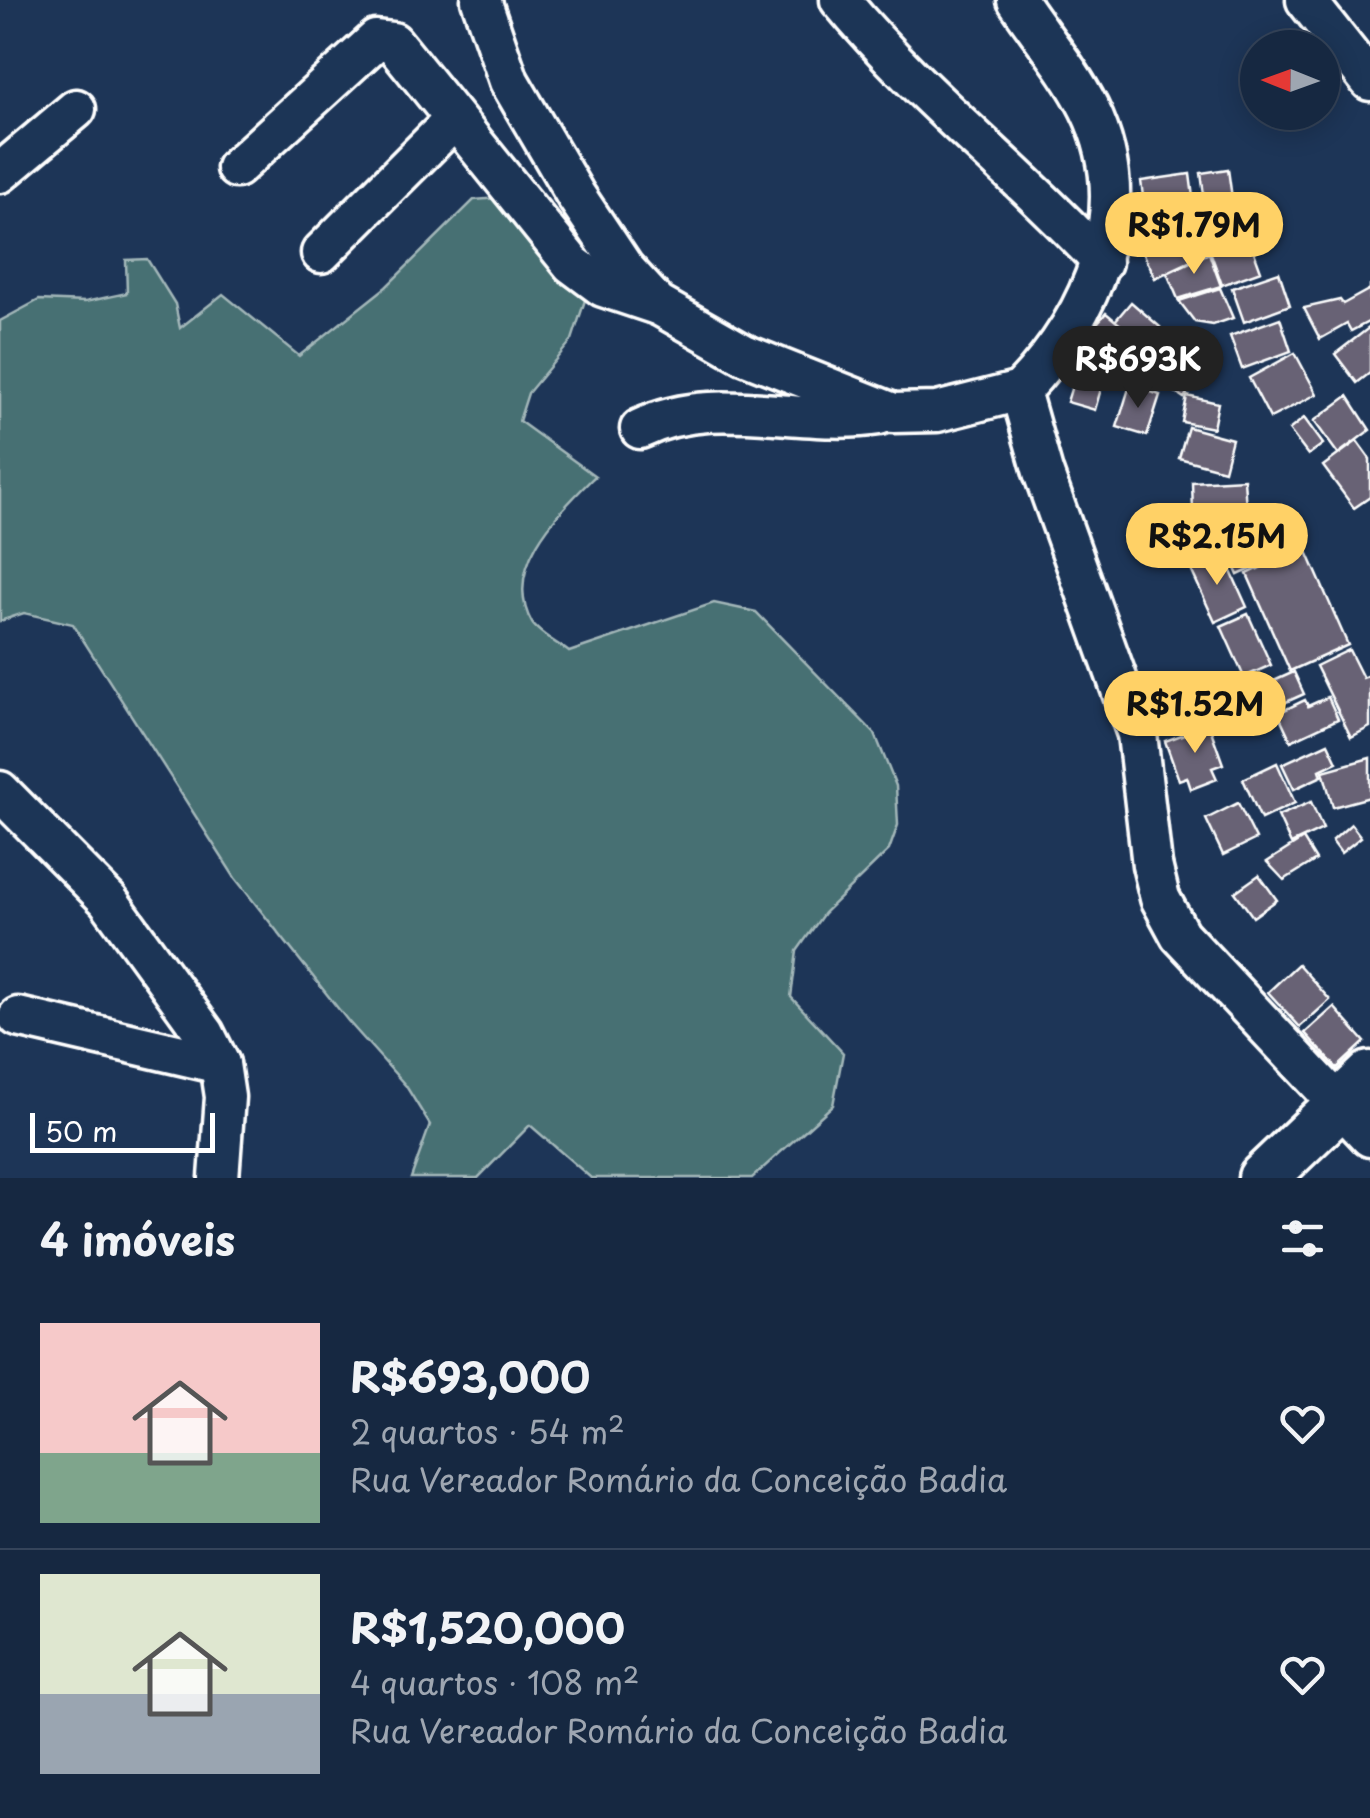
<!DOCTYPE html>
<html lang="pt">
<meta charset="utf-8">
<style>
:root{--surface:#162841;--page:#23344c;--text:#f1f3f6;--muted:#9ea6b1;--line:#35445a;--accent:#ffd166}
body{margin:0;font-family:"Playpen Sans",sans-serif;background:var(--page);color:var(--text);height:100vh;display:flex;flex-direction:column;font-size:38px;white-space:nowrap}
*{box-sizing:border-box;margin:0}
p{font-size:32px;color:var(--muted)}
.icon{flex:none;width:55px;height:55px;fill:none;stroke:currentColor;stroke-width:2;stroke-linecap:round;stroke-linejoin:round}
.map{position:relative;height:1178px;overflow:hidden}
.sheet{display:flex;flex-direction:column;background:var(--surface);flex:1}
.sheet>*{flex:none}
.needle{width:65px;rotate:271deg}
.controls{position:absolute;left:1240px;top:30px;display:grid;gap:20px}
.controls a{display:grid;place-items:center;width:100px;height:100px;border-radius:50%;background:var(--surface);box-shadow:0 5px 25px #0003,0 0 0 2px var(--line);font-size:50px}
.scale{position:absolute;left:30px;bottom:25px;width:185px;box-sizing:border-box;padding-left:10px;border:5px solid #fff;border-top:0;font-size:28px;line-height:35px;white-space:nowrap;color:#fff;-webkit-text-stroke:8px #1d3557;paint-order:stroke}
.price{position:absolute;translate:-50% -85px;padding:0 22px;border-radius:35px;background:var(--accent);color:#111;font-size:32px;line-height:65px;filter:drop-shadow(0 2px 5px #0008)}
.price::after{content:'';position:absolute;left:50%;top:60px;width:30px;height:22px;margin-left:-15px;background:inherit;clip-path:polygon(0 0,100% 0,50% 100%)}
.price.active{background:#222;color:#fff}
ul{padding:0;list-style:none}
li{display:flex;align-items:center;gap:30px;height:250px;padding:0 40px}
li+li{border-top:2px solid var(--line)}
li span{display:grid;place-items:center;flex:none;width:280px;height:200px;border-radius:0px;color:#555}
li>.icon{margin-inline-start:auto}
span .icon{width:120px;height:120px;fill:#fffc;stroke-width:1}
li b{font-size:42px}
h2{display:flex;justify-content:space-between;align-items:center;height:120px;padding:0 40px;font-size:42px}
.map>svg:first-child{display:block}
.green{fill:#476f73;stroke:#a3b7b9;stroke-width:2.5}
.building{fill:#676274;stroke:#fff;stroke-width:2.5}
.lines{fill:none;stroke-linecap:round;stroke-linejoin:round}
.minor-casing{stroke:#fff;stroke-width:45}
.major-casing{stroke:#fff;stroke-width:55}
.minor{stroke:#1d3557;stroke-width:38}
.major{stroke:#1d3557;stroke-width:48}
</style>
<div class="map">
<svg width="1370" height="1178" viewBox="0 0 1370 1178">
<rect width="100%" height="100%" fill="#1d3557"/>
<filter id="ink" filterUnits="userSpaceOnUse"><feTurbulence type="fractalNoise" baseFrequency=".01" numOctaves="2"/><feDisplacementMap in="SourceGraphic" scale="20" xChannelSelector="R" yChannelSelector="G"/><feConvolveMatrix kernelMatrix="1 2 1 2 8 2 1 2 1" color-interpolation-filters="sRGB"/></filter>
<g filter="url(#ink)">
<path class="green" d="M 499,198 L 588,291 L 572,340 L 528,393 L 519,421 L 595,476 C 559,512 501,567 532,623 C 539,634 559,644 569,652 L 714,603 L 756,612 L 875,734 L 896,786 L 898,825 L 889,850 L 824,913 L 797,951 L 791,997 L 843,1053 L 833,1105 L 752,1178 L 591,1178 L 530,1125 L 478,1178 L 411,1178 L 430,1125 L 406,1086 L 348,1021 L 235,878 L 73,624 L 24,613 L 0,621 L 0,321 L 39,300 L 85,302 L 127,293 L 126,260 L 147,259 L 175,304 L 180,328 L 223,294 L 299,356 L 386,287 L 474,200 Z"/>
<g class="building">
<polygon points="1228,169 1232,198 1205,202 1201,173"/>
<polygon points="1190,174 1194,205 1145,212 1141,181"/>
<polygon points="1191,229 1204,255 1155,278 1143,252"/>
<polygon points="1249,238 1261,271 1222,285 1210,251"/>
<polygon points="1209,253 1221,286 1178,299 1167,273"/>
<polygon points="1279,272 1290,305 1244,322 1232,288"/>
<polygon points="1370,284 1370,321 1351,331 1347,324 1320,339 1304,308 1340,300 1343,304 1370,289"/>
<polygon points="1220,288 1233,318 1213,325 1195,322 1179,301"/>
<polygon points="1131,302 1160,327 1145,346 1115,321"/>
<polygon points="1106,313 1151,350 1134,373 1087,335"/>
<polygon points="1280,318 1291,351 1242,369 1230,336"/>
<polygon points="1370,327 1370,373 1357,383 1335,354"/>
<polygon points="1087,335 1134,373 1129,382 1073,366 1081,339"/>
<polygon points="1295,353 1317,394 1270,418 1249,378"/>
<polygon points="1182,354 1203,369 1184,398 1163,384"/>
<polygon points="1077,370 1104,378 1095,410 1067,402"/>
<polygon points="1130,385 1160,395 1147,436 1117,427"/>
<polygon points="1187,396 1218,403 1213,428 1182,422"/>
<polygon points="1348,396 1370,430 1338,454 1314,421"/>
<polygon points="1304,418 1323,444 1308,455 1289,430"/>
<polygon points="1188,427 1232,439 1224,470 1179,458"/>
<polygon points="1357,441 1370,459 1370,497 1354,508 1323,466"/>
<polygon points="1244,479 1246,509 1193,512 1192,482"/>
<polygon points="1239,511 1248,533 1200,553 1188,523"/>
<polygon points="1282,526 1293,550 1238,575 1227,551"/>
<polygon points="1305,547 1348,645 1290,671 1247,574"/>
<polygon points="1209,553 1218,573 1229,567 1247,607 1215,622 1188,563"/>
<polygon points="1248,614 1271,665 1244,677 1221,626"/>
<polygon points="1349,650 1363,678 1370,675 1370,727 1351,737 1316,666"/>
<polygon points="1294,672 1304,694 1275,707 1265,685"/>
<polygon points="1328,697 1338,719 1291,741 1278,713 1305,700 1308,706"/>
<polygon points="1209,725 1223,764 1212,768 1217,779 1191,789 1187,777 1179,780 1165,741"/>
<polygon points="1328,743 1337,762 1320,770 1322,776 1294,789 1282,764"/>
<polygon points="1370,758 1370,797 1333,807 1323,771"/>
<polygon points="1277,763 1295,803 1261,819 1243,779"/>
<polygon points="1311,802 1323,829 1291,844 1278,816"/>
<polygon points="1238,803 1256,839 1223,855 1206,819"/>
<polygon points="1351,824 1361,837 1341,853 1332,841"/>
<polygon points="1303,839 1316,860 1284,880 1267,862"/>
<polygon points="1259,875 1277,900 1253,917 1235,892"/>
<polygon points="1298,964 1330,1000 1300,1027 1268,992"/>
<polygon points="1334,1007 1365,1042 1337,1068 1305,1033"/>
</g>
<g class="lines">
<g class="minor-casing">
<g id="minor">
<polyline points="481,0 509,81 576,196 624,268 658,305 744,354 893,413 937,412 1020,391"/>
<path d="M 840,0 C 921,98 1017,170 1102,262"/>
<path d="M 1017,0 C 1040,35 1070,70 1089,108 C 1139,209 1093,315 1020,391 L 1043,472 L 1137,734 L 1152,865 L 1160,898 L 1180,935 L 1370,1137"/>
<polyline points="1306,0 1370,81"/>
<polyline points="236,168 376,40 393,42 572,264 603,287 657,305"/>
<polyline points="0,173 76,109"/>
<polyline points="321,253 454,120"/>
<path d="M 640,429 C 716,392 798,427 879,415"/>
<polyline points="0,791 108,900 205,1034 220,1064 225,1097 219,1178"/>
<polyline points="18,1017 220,1064"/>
</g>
</g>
<g class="major-casing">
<polyline id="major" points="1263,1178 1370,1076"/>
</g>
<use href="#minor" class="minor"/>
<use href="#major" class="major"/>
</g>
</g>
</svg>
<div class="controls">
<a><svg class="needle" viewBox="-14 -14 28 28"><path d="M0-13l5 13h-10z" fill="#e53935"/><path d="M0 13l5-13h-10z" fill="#9ea6b1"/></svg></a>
</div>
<div class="scale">50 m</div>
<b class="price" style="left:1194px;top:277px">R$1.79M</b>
<b class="price active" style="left:1138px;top:411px">R$693K</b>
<b class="price" style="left:1217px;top:588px">R$2.15M</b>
<b class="price" style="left:1195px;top:756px">R$1.52M</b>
</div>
<section class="sheet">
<h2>4 imóveis<svg class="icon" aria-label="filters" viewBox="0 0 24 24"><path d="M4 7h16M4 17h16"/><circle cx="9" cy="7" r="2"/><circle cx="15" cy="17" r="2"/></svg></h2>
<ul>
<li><span style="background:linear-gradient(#f6c9c9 65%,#7fa58c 0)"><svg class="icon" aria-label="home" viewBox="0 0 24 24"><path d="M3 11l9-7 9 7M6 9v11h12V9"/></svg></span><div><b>R$693,000</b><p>2 quartos · 54 m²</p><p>Rua Vereador Romário da Conceição Badia</p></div><svg class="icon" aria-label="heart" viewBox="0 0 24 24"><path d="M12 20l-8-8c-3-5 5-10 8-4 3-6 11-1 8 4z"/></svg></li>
<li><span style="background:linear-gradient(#dfe7d0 60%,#9aa5b1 0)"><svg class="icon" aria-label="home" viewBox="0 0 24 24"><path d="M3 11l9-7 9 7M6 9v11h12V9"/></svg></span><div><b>R$1,520,000</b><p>4 quartos · 108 m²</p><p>Rua Vereador Romário da Conceição Badia</p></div><svg class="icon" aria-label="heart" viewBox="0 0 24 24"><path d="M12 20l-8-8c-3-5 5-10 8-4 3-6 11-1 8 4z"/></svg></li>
</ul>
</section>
